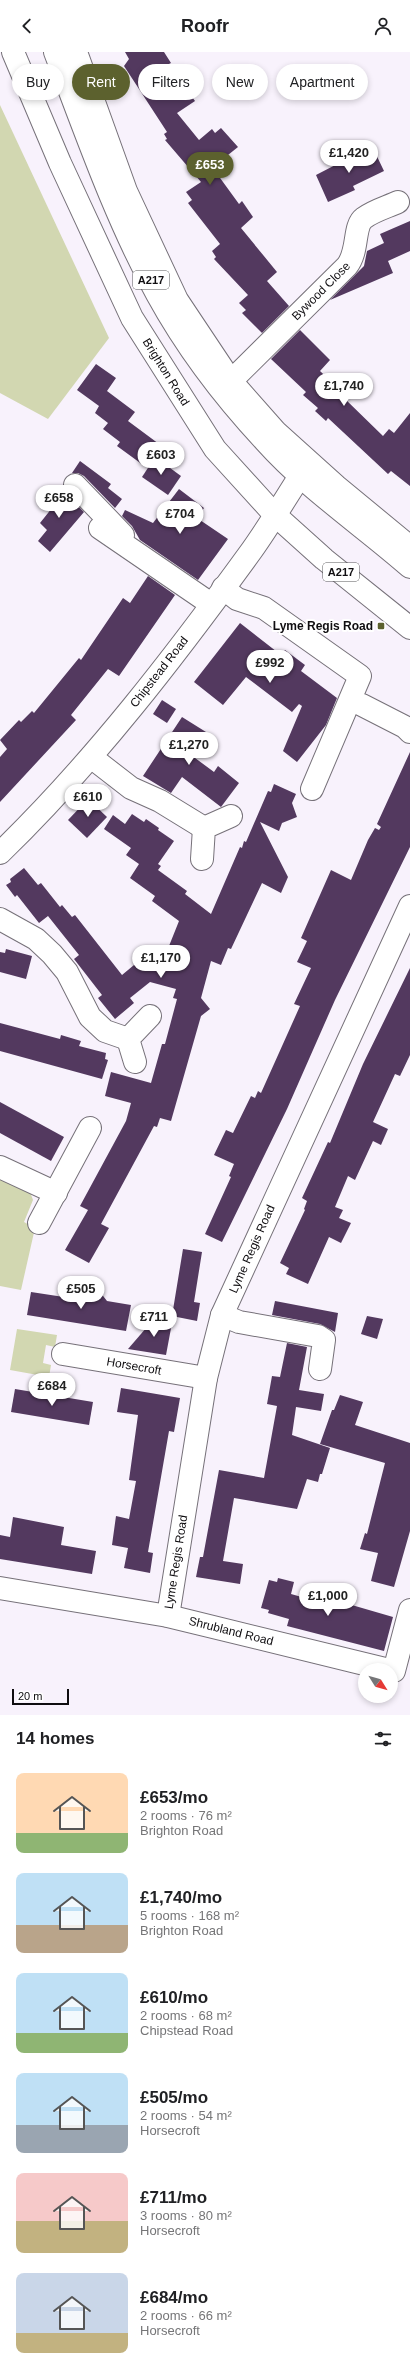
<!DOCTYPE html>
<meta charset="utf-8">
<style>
:root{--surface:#fff;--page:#f6f6f6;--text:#202124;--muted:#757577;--accent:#5c612e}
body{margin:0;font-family:Helvetica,sans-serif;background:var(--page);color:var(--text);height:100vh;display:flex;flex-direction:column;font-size:15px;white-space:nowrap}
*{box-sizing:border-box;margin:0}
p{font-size:13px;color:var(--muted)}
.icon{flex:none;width:22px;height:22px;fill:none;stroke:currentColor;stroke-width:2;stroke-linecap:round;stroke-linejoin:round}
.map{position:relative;height:1663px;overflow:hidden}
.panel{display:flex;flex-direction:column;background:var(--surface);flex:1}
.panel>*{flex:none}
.top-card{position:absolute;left:12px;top:12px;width:386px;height:36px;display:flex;gap:8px}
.needle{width:26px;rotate:127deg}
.tools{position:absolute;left:358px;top:1611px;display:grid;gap:8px}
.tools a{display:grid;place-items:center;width:40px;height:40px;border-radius:50%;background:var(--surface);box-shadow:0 2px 6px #0003;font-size:20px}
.scale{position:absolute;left:12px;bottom:10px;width:57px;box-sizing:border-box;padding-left:4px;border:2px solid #0f0d10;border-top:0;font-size:11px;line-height:14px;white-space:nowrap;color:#0f0d10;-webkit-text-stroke:3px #fff;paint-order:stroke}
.price{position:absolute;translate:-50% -34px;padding:0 9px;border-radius:14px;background:#fff;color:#222;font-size:13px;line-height:26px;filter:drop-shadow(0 1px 2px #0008)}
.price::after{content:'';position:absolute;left:50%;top:24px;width:12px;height:9px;margin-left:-6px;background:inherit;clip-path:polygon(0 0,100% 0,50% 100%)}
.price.current{background:var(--accent);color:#fff}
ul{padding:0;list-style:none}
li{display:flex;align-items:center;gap:12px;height:100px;padding:0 16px}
li span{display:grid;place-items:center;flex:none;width:112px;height:80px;border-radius:8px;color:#555}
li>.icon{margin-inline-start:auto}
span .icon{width:48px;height:48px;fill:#fffc;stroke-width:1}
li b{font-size:17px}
h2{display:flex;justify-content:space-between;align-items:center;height:48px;padding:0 16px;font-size:17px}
.pill{padding:0 14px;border-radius:18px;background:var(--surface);box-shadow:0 2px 6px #0003;font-size:14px;line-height:36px}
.pill.current{background:var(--accent);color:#fff}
header{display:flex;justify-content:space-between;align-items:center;height:52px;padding:0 16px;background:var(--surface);font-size:18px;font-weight:600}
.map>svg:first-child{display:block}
.green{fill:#d2d7b1}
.building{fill:#53395f}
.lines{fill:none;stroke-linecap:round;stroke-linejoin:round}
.minor-casing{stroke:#767179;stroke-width:24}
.highway-casing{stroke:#767179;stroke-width:24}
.minor{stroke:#fff;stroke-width:22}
.highway{stroke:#fff;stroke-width:22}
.poi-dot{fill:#5c612e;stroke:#fff;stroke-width:1.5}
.labels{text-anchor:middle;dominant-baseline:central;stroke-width:4;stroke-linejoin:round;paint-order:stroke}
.shield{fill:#fff;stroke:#575658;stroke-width:1}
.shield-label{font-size:11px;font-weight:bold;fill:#0f0d10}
.street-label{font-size:12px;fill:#0f0d10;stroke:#fff}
.poi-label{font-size:12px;font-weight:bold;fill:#0f0d10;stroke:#fff;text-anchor:end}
</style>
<header><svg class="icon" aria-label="back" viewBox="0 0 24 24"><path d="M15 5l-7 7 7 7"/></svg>Roofr<svg class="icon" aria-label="person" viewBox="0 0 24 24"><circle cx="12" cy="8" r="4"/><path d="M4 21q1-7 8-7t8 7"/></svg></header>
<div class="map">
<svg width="410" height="1663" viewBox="0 0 410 1663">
<rect width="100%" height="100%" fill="#f8f2fc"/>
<g class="green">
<polygon points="0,53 109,286 48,367 0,341"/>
<polygon points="0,1123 29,1137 33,1148 24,1170 35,1176 21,1238 0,1234"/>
<polygon points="17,1277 57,1283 55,1295 46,1293 43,1311 51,1313 49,1325 10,1318"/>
</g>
<g class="building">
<polygon points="125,0 164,0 171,11 169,12 195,49 177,61 199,88 212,77 215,81 221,76 238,95 228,103 231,106 215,119 239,152 242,149 253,165 241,176 277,220 267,229 289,254 262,281 242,261 246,258 239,251 248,243 214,207 216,205 212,199 220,192 188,151 192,148 186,140 201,130 165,88 167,87 164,82 167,80 124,14 129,7"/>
<polygon points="372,94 384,119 353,134 355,138 328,150 316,123"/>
<polygon points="410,169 410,199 388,209 393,221 330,248 364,214 367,199 384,191 380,182"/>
<polygon points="300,278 330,308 320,319 346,344 344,346 383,384 389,377 394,381 410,361 410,434 391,419 388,422 328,366 326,369 315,359 318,356 303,343 306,340 271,307"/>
<polygon points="96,312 116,326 107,339 135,360 128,369 159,392 143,413 117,394 120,390 103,377 108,371 95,361 99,354 77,338"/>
<polygon points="155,405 181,424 168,443 142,425"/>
<polygon points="80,409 111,432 108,436 122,447 115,456 84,424 78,421 72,421"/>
<polygon points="63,434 66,442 84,460 50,500 38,489 47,478 40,471 52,456 48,453"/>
<polygon points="179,437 204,456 197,466 228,487 198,528 140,488 132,474 122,464 125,458 153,471"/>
<polygon points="148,524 175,543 119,624 108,617 71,663 76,668 0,750 0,705 7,697 0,688 19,668 21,670 32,659 34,661 79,606 81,608 123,546 130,551"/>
<polygon points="240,571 281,603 285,598 305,613 301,619 337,646 326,673 297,710 283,699 302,654 299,652 292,660 246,625 223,653 194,630"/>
<polygon points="162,648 176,657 167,671 153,662"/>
<polygon points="182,665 206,680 191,703 214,720 218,714 239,731 221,755 182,725 171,741 143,724"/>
<polygon points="410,700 410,795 335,948 287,1057 222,1190 205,1182 231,1125 229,1124 234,1112 214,1103 226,1078 233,1081 251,1044 255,1046 258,1039 261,1041 300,954 294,952 311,916 297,910 307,889 301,886 331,818 351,828 368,788 375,776 379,778 381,775 377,772"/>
<polygon points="274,732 296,742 292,751 297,765 282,771 279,779 260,770 288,825 281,841 262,831 231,897 228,896 221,913 211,909 201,946 210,957 201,964 171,1069 160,1066 157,1075 154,1074 101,1172 109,1176 89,1211 65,1198 88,1158 80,1154 126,1069 131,1051 105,1044 111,1020 151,1031 162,992 165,992 177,947 173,946 176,937 150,930 130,946 134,951 115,967 98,946 102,943 74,907 79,903 48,864 39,871 17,843 15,845 6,833 11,830 10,827 24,816 38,833 41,831 60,855 62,853 72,865 75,863 122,923 146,903 159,919 179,869 152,849 155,844 130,826 139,812 126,803 131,796 104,777 113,763 125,772 132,762 144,770 146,767 159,776 158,778 174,789 158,812 161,814 158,818 187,839 185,842 211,862 240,795 242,796 244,789 246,790 268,739 271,740"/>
<polygon points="88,747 107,765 87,786 68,768"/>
<polygon points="6,897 32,904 26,927 0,920 0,900 5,901"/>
<polygon points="410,916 410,1003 400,1024 395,1022 373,1070 388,1077 381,1093 373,1089 355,1128 348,1124 335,1155 343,1158 339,1166 351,1171 341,1191 329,1185 308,1232 286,1222 289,1216 280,1211 305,1158 304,1157 307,1149 302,1146 328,1090 330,1091 363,1012"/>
<polygon points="0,971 60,987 61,983 81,989 79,994 106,1001 105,1007 108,1008 102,1027 0,999"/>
<polygon points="0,1050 64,1085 51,1109 0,1081"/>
<polygon points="183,1197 202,1200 194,1250 200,1251 197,1269 172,1264"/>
<polygon points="93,1231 107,1249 131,1253 126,1279 27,1263 31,1240 90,1249"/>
<polygon points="275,1249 338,1261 335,1280 320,1272 272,1263"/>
<polygon points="367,1264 383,1267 377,1287 361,1282"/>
<polygon points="153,1268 172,1271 166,1303 128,1297"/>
<polygon points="287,1291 307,1295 299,1338 324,1342 321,1359 296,1355 292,1383 330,1396 322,1422 320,1422 318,1430 307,1427 297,1457 234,1446 223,1509 243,1512 240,1532 196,1525 200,1505 203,1505 219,1418 264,1426 277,1354 267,1352 272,1324 280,1325"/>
<polygon points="121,1336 180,1346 174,1380 169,1379 148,1500 153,1501 150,1521 124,1516 128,1496 112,1493 116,1464 129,1467 136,1429 129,1428 138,1363 117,1360"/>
<polygon points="15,1337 93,1350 89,1373 11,1360"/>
<polygon points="340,1343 363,1350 355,1373 410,1391 410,1479 394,1535 371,1529 378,1501 360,1497 365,1481 367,1482 385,1411 320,1392 332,1358 334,1358"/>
<polygon points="13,1465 64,1475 61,1493 96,1499 92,1522 0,1507 0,1483 10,1485"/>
<polygon points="278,1526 294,1530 291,1542 337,1555 338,1549 393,1565 384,1599 287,1574 289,1567 268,1561 269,1558 261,1556 269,1528 277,1530"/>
</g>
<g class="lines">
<g class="minor-casing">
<g id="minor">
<polyline points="76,0 126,139 177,248 231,329 276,380 336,434 410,495"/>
<path d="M 231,329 L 347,214 C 359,199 353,174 364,166 C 373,159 387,155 398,150"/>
<polyline points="75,433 123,483"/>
<polyline points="100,476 211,552"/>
<polyline points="223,536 237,547 264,556 360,624 312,737"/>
<polyline points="362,653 405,675 410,680"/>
<polyline points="91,705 131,736 160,749 204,776"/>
<path d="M 0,801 C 94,710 175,604 252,498 C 269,474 284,449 300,424"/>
<polyline points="202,807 204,776 231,764"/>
<polyline points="0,867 36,887 52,902 67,920 90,965 105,979 128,987"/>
<polyline points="135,1010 128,987 150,964"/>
<polyline points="0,1115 56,1141"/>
<polyline points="39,1171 90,1076"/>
<polyline points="222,1263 239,1270 318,1284 324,1288 320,1317"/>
<polyline points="63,1302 206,1326"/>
<polyline points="0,1536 168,1564 389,1618"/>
<polyline points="168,1564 206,1326 222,1263 410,854"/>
<polyline points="394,1619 410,1558"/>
</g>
</g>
<g class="highway-casing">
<g id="highway">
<polyline points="13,0 60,111 132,266 215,397 274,462 324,507 410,576"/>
<path d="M 55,0 C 86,81 115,165 157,242 C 186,295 224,345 265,389 C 308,437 362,473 410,515"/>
</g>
</g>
<use href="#minor" class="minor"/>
<use href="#highway" class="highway"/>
</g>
<rect class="poi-dot" x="377" y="570" width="8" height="8" rx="2"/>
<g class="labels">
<g class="shield">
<rect x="133" y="219" width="36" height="18" rx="3"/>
<rect x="323" y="511" width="36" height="18" rx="3"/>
</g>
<g class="shield-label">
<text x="151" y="228">A217</text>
<text x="341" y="520">A217</text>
</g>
<g class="street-label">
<text transform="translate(321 239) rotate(-45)">Bywood Close</text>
<text transform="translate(166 320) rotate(58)">Brighton Road</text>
<text transform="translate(159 620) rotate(-52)">Chipstead Road</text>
<text transform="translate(252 1197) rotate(-66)">Lyme Regis Road</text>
<text transform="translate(134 1314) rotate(10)">Horsecroft</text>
<text transform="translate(176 1510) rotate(-81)">Lyme Regis Road</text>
<text transform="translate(231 1579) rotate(14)">Shrubland Road</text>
</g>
<g class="poi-label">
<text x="373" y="574">Lyme Regis Road</text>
</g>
</g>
</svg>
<div class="tools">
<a><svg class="needle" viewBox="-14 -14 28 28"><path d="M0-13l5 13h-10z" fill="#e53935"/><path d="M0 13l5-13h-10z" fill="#757577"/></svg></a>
</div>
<div class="scale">20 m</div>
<b class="price" style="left:349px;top:122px">£1,420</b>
<b class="price current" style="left:210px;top:134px">£653</b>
<b class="price" style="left:344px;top:355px">£1,740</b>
<b class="price" style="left:161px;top:424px">£603</b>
<b class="price" style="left:59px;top:467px">£658</b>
<b class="price" style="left:180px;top:483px">£704</b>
<b class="price" style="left:270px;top:632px">£992</b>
<b class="price" style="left:189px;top:714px">£1,270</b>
<b class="price" style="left:88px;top:766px">£610</b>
<b class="price" style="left:161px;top:927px">£1,170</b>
<b class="price" style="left:81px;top:1258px">£505</b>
<b class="price" style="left:154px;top:1286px">£711</b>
<b class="price" style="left:52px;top:1355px">£684</b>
<b class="price" style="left:328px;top:1565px">£1,000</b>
<div class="top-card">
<a class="pill">Buy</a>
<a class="pill current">Rent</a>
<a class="pill">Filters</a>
<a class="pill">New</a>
<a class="pill">Apartment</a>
</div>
</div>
<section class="panel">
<h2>14 homes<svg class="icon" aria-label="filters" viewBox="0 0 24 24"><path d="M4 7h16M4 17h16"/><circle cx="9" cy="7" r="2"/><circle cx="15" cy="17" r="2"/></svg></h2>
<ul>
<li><span style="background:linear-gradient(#ffd9b3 75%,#8fb573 0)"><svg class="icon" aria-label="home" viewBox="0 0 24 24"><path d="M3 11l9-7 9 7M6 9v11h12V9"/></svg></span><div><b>£653/mo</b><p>2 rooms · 76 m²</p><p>Brighton Road</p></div></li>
<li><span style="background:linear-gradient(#bfe0f5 65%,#b9a48a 0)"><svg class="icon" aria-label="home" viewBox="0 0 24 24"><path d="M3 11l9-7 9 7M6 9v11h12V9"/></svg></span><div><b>£1,740/mo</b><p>5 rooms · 168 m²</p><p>Brighton Road</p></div></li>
<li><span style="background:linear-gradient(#bfe0f5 75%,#8fb573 0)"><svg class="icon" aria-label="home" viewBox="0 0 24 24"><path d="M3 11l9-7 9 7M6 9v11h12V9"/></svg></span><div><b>£610/mo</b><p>2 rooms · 68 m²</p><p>Chipstead Road</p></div></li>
<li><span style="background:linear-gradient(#bfe0f5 65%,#9aa5b1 0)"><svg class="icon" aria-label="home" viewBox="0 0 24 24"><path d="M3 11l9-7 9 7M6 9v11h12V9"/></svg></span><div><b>£505/mo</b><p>2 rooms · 54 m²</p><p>Horsecroft</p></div></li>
<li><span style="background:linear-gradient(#f6c9c9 60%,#c2b280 0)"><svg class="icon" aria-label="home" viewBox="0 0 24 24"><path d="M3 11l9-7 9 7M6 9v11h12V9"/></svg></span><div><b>£711/mo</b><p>3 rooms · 80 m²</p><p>Horsecroft</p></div></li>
<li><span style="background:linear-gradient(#c9d6e8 75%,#c2b280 0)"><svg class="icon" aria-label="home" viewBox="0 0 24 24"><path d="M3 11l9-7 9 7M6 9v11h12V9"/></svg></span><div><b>£684/mo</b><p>2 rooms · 66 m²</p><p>Horsecroft</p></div></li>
</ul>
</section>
